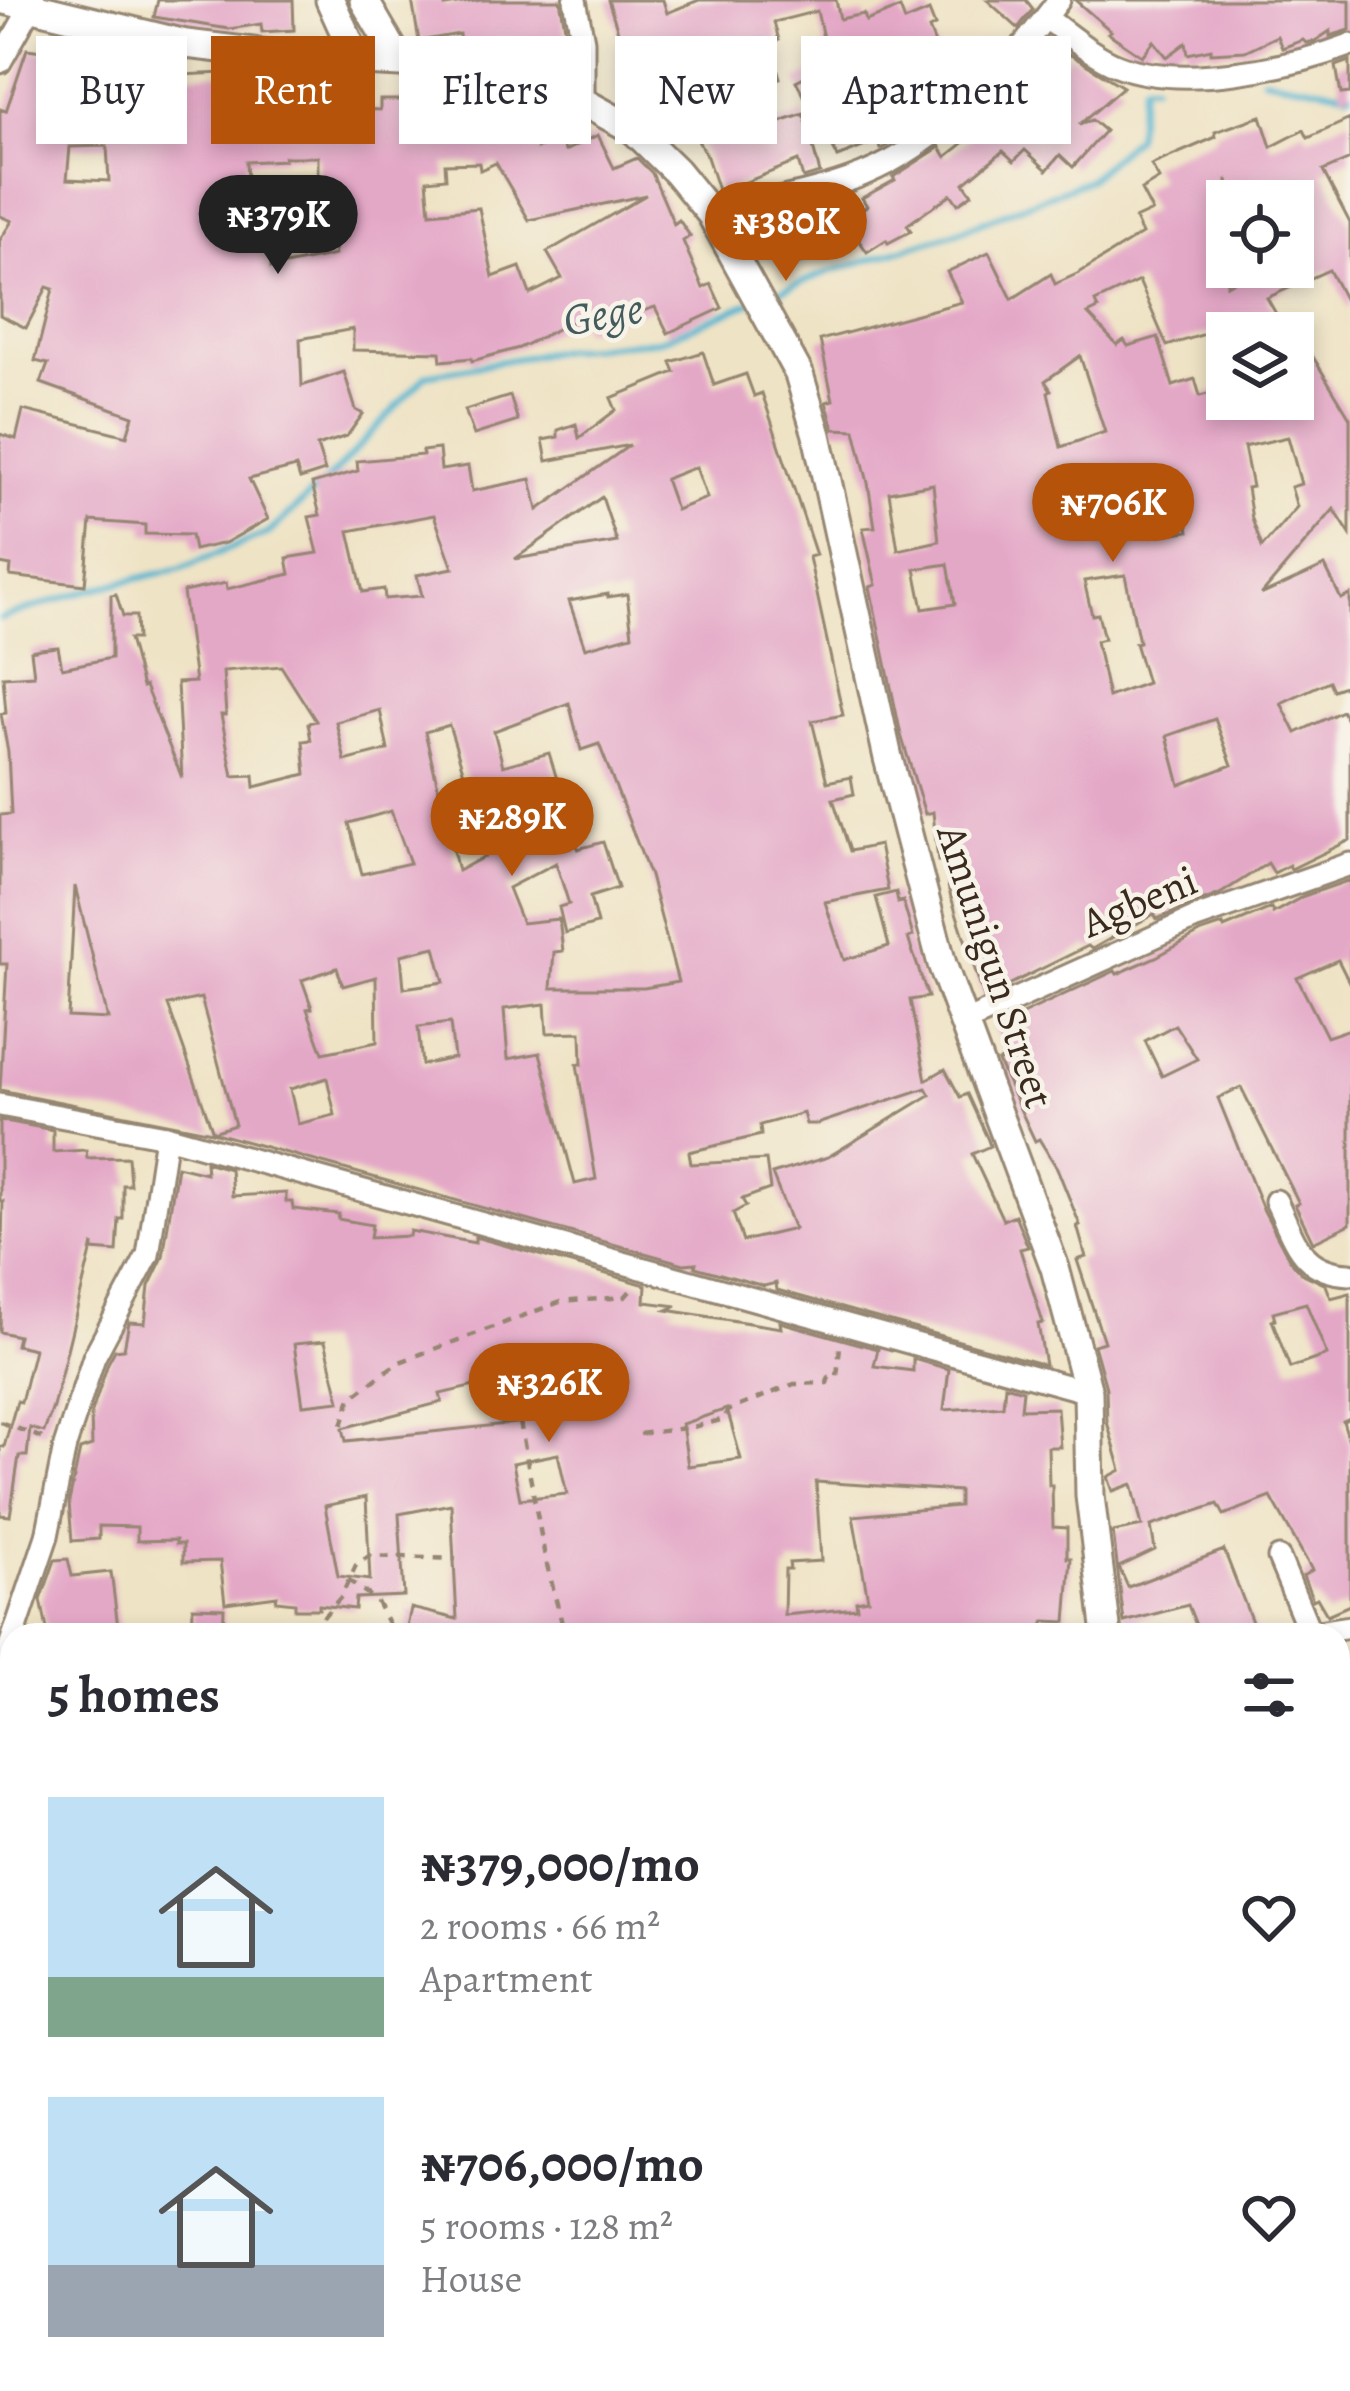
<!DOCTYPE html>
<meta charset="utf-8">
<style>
:root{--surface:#fff;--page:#f2f2f3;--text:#2b2b33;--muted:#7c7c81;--accent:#b45309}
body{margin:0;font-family:Alegreya,serif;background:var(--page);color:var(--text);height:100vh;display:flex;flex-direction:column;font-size:45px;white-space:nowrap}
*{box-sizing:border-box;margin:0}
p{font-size:39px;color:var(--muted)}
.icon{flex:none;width:66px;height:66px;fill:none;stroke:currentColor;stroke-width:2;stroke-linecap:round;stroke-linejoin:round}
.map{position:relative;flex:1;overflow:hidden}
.side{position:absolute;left:0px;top:1623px;width:1350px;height:768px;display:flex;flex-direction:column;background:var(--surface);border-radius:36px 36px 0 0;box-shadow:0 6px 18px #0003}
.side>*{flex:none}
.top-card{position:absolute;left:36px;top:36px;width:1278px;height:108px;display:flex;gap:24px}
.controls{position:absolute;left:1206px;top:180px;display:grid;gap:24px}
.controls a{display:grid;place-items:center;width:108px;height:108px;border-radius:0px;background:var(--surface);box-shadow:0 6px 18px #0003;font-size:60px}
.price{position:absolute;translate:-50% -102px;padding:0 27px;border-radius:42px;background:var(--accent);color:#fff;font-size:39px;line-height:78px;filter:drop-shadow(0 3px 6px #0008)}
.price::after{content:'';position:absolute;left:50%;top:72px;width:36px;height:27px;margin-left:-18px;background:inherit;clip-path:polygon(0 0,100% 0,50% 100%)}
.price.on{background:#222;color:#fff}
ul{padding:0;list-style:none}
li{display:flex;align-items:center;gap:36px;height:300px;padding:0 48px}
li span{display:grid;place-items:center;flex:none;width:336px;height:240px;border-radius:0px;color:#555}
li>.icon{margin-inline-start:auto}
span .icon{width:144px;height:144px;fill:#fffc;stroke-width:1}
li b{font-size:51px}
h2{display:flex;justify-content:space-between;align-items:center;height:144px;padding:0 48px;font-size:51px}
.chip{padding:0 42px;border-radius:0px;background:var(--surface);box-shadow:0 6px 18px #0003;font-size:42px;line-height:108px}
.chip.on{background:var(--accent);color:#fff}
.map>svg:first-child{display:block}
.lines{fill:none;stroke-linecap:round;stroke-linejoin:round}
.stream{stroke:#51b5d0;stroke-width:6}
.building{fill:#e4a8c7;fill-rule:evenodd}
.minor-casing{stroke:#958672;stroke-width:27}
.major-casing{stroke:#958672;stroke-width:33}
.path{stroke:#958672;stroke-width:4.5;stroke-dasharray:9 9;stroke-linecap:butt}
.minor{stroke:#fff;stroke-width:21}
.major{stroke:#fff;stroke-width:27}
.labels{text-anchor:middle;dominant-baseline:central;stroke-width:9;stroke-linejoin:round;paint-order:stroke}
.street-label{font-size:42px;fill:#3b2a1e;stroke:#f7f3e8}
.water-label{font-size:45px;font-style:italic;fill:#435b5c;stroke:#f7f3e8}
</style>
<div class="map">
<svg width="1350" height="2391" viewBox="0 0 1350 2391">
<rect width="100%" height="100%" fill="#f7f3e8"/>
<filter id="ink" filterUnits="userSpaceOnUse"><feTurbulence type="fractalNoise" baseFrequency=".00833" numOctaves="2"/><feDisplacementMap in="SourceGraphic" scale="24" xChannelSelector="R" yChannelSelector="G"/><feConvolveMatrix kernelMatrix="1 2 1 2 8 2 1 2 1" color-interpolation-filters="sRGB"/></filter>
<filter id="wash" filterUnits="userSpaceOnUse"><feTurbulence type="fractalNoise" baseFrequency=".004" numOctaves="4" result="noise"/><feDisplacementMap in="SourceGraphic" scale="48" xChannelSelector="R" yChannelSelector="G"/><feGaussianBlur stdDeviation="2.7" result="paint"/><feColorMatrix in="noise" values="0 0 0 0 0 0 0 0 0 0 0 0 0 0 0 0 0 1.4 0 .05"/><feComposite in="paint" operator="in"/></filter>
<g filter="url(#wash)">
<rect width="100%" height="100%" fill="#efe3c5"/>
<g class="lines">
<g class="stream">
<polyline points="1263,78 1350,93"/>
<polyline points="765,297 828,272 949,235 1088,180 1135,137 1143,84 1154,84"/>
<polyline points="0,619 85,591 182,568 269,533 338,469 426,375 562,350 660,340 752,302"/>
</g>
</g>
<g id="blocks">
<g class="building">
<polygon points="158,0 293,0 294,30 262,32 261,24 229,29 154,17"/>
<polygon points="412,0 443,0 445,6 481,0 560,0 568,44 510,51 508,39 460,44 459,34 419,41"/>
<polygon points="608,0 663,0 667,13 699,0 836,0 840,19 864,14 866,21 900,8 905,21 929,11 935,26 929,29 949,79 970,57 982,69 938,111 885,147 881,149 877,141 838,157 796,81 814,72 829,102 861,88 849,56 828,60 817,11 774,22 779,40 770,43 780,78 754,85 769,126 804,114 820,173 803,178 798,161 719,193 707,157 687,120 678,124 667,103 661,106 649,77 660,72 644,40 623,47"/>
<polygon points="987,0 1026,0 1033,9 1018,28"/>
<polygon points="1075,0 1350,0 1350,30 1330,36 1330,31 1315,41 1306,43 1303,40 1282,48 1277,36 1245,51 1211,53 1211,49 1188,54 1186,43 1167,57 1154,41 1142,56 1108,33 1111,31"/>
<polygon points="1047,46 1065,61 1069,54 1123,87 1079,125 1092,120 1105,131 1073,167 1060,155 1047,170 1025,150 1014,161 1003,151 964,183 972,194 958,204 951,194 907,225 911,231 888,243 886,240 867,252 859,240 804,254 806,261 780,267 766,217 828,202 834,226 867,206 862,198 895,180 893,177 940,147 946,157 976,133 968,125 1005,93"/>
<path d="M 27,49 L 89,57 L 88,69 L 158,73 L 158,76 L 224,73 L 225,92 L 259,90 L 259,83 L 285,83 L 285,90 L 312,90 L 312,107 L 380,110 L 380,100 L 403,100 L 403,90 L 454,90 L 454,98 L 526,97 L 556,110 L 538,148 L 561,141 L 565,151 L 598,135 L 614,168 L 637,158 L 652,173 L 674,224 L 679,220 L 690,236 L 683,241 L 703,288 L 711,284 L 722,308 L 668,333 L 655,307 L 583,330 L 579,318 L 519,348 L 472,361 L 471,358 L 441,361 L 440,352 L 353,350 L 353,329 L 300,339 L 302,386 L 344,372 L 356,410 L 363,414 L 347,436 L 317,446 L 325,471 L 300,479 L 296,467 L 249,479 L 268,519 L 225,543 L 194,550 L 191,535 L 145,534 L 145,525 L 91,521 L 85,585 L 10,576 L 11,566 L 0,564 L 0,434 L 16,439 L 23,410 L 127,436 L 133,416 L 41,383 L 48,364 L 35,361 L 53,289 L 47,287 L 26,328 L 0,315 L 0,240 L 12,221 L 0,216 L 0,109 L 6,111 ZM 107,146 L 109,181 L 67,179 L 70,147 ZM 284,157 L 318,157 L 318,182 L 326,182 L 335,255 L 271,268 L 271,205 L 248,204 L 246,162 L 284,160 ZM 479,163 L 480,170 L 496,163 L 529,220 L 646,195 L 547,252 L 562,278 L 530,294 L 520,267 L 493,277 L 479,208 L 430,213 L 427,180 L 446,178 L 445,164 Z"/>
<polygon points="1350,61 1350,93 1341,94 1336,66"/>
<path d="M 1261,116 L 1271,147 L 1304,130 L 1308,138 L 1350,119 L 1350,159 L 1323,171 L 1350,223 L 1350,310 L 1329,270 L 1267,298 L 1287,333 L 1220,333 L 1214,337 L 1211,332 L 1167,346 L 1139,281 L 1095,302 L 1098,309 L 1088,314 L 1117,345 L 1124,340 L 1128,346 L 1158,337 L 1173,386 L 1195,379 L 1200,396 L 1227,389 L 1227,399 L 1293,399 L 1293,360 L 1310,352 L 1350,418 L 1350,534 L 1334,509 L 1261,595 L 1325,566 L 1341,599 L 1350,595 L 1350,684 L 1333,690 L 1329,681 L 1281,703 L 1296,733 L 1342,711 L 1350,726 L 1350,840 L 1291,869 L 1289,865 L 1274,873 L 1268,863 L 1220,894 L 1157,919 L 1154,914 L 1092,949 L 1088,946 L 984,997 L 949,891 L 944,860 L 938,861 L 933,812 L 925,814 L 901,735 L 870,587 L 876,585 L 863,528 L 875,527 L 868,483 L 855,430 L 834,429 L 826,402 L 833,400 L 820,340 L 962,302 L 947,272 L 989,252 L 1012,299 L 1051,274 L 1055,284 L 1079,273 L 1142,234 L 1135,219 L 1152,211 L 1141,190 L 1159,179 L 1151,165 L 1216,137 L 1215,132 ZM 1227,179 L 1237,201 L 1293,201 L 1293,267 L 1259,267 L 1227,285 ZM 1080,356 L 1105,432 L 1061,447 L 1048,392 L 1051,390 L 1045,381 ZM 1288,437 L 1301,484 L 1291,487 L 1297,507 L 1262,547 L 1252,519 L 1247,488 L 1252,487 L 1244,447 ZM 933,484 L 939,541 L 898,550 L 889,492 ZM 1181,494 L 1189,531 L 1142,537 L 1137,506 ZM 948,564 L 955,604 L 923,609 L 915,569 ZM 1125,575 L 1139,642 L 1135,643 L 1147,683 L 1108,697 L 1096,641 L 1104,639 L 1098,614 L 1092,615 L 1084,581 ZM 1215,719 L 1232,765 L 1180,785 L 1167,736 Z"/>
<path d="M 703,352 L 714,385 L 746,374 L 754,396 L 762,393 L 816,555 L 809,557 L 843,715 L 812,721 L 827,782 L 851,777 L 854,794 L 833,799 L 850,851 L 879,845 L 888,890 L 825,902 L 844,960 L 889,946 L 876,897 L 896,892 L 898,903 L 903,901 L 913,936 L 908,938 L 928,997 L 910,1000 L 926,1080 L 945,1069 L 960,1097 L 967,1094 L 988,1140 L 990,1146 L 972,1154 L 1003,1220 L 1015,1215 L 1028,1247 L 1020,1249 L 1043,1323 L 1038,1324 L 1045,1365 L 777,1290 L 776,1283 L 764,1286 L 695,1267 L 696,1263 L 684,1264 L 212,1132 L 0,1090 L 7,964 L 0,964 L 0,815 L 11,814 L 8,752 L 1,714 L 6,713 L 3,677 L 34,675 L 31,651 L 40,649 L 58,647 L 62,668 L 111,658 L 111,595 L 116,594 L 123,616 L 136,616 L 137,639 L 129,639 L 142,687 L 145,686 L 182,778 L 177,683 L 195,682 L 183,592 L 226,583 L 227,589 L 290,574 L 287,558 L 318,553 L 309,517 L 320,515 L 312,484 L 358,471 L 357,461 L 423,455 L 422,451 L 439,449 L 441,470 L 468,466 L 472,491 L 531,479 L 538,510 L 630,445 L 547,461 L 543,440 L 558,437 L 558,430 L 576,424 L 579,438 L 616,410 L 611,398 L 675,372 L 671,362 ZM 696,467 L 707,498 L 676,510 L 665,479 ZM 602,497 L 617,542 L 515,559 ZM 434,515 L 453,568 L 417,575 L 422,596 L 385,599 L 384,589 L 363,592 L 349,531 ZM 608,594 L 608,597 L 627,594 L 632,635 L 585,648 L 569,601 ZM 281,666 L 316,721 L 308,723 L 311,740 L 303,741 L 306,774 L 255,787 L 254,775 L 233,776 L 221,715 L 226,715 L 223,671 ZM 569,703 L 581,750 L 599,744 L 650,876 L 678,982 L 644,988 L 551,988 L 554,952 L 563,951 L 559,919 L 522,923 L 508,888 L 556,863 L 569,904 L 559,907 L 565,933 L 597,924 L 590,897 L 618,888 L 603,842 L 578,849 L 549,753 L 503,766 L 494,731 ZM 380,710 L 388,750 L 345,761 L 336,722 ZM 449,725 L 489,854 L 458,871 L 425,732 ZM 391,811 L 410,863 L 362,874 L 349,823 ZM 75,886 L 108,1019 L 68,1017 ZM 435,947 L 444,982 L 404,988 L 401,955 ZM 337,968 L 343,986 L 376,977 L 377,1042 L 323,1053 L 307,1009 L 312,1008 L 302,980 ZM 201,998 L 235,1125 L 213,1132 L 168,1005 ZM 545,1004 L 547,1033 L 581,1032 L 582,1064 L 577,1064 L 596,1179 L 575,1184 L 540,1053 L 508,1059 L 504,1009 ZM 450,1023 L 454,1058 L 422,1065 L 418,1027 ZM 327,1078 L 335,1115 L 298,1124 L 290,1089 ZM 926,1088 L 930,1095 L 828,1157 L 772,1174 L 794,1229 L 743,1241 L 733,1213 L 746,1206 L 742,1199 L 770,1189 L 766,1160 L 691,1164 L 689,1152 L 761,1135 L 760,1125 L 803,1113 L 806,1124 L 817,1124 Z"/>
<polygon points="510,396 518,421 474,435 465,410"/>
<path d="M 1350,880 L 1350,984 L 1338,960 L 1297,978 L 1327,1037 L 1350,1029 L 1350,1224 L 1313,1242 L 1295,1205 L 1299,1203 L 1241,1087 L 1218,1098 L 1262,1207 L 1289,1259 L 1301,1273 L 1326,1285 L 1331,1298 L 1350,1293 L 1350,1418 L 1343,1421 L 1350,1444 L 1350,1605 L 1327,1615 L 1317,1598 L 1313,1600 L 1303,1576 L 1312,1570 L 1271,1497 L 1224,1515 L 1218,1504 L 1151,1526 L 1155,1550 L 1119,1567 L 1128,1587 L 1224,1550 L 1257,1635 L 1200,1635 L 1188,1605 L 1124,1622 L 1113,1532 L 1142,1526 L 1132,1484 L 1113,1491 L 1108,1477 L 1121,1470 L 1107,1422 L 1106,1388 L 1094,1345 L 1104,1342 L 1077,1260 L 1086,1257 L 1077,1226 L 1080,1225 L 1057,1168 L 1039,1139 L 1035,1141 L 998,1062 L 1009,1056 L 994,1027 L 1115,971 L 1117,974 L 1156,957 L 1202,932 L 1223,925 L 1224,928 L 1271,908 L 1273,913 L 1304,896 ZM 1175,1025 L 1197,1059 L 1162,1076 L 1145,1041 ZM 1306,1303 L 1327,1355 L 1290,1368 L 1272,1320 L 1275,1319 L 1273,1312 Z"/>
<polygon points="0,1120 53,1130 53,1152 86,1150 87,1158 128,1157 130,1185 123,1185 123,1219 119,1219 117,1252 93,1250 93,1244 53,1407 44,1432 30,1428 27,1456 19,1456 10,1516 0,1515 0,1446 4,1447 17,1401 21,1402 34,1349 16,1345 18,1336 0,1332 3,1201 0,1201"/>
<path d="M 205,1162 L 230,1169 L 232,1196 L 286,1193 L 286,1202 L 292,1202 L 293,1209 L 339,1214 L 338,1219 L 372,1225 L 370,1238 L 409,1236 L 410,1231 L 475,1243 L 475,1237 L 646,1285 L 645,1302 L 677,1306 L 667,1310 L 781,1328 L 780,1322 L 878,1349 L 874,1366 L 913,1371 L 913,1359 L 949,1369 L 944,1410 L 1003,1406 L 1005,1385 L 1023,1390 L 1021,1409 L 1057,1408 L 1060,1447 L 1048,1447 L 1049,1485 L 1052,1485 L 1053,1527 L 1067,1528 L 1067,1558 L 1071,1558 L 1066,1622 L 1045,1621 L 1039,1635 L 420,1635 L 406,1631 L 411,1608 L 457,1619 L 451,1504 L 399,1514 L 404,1596 L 356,1598 L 355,1609 L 319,1605 L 319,1609 L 295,1609 L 295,1603 L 276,1601 L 277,1596 L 225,1603 L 220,1561 L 183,1562 L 183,1544 L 176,1544 L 176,1540 L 137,1541 L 137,1527 L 99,1526 L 99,1539 L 72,1541 L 69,1502 L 80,1450 L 92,1446 L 91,1415 L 108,1363 L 115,1350 L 124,1349 L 129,1322 L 145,1323 L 149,1286 L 163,1257 L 177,1166 L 206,1173 ZM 325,1341 L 340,1401 L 303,1405 L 294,1344 ZM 512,1377 L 517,1423 L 346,1441 L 343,1428 L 442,1402 L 440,1394 ZM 727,1409 L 741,1459 L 688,1466 L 682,1424 ZM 558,1454 L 567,1494 L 520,1499 L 513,1463 ZM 816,1482 L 959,1491 L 959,1506 L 853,1516 L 868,1599 L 856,1601 L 857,1608 L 784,1615 L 785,1569 L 790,1569 L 789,1563 L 821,1561 ZM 366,1497 L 370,1580 L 338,1576 L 325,1506 Z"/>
<polygon points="68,1559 72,1576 111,1572 119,1635 48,1634 41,1600 55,1560"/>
<polygon points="193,1607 224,1608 223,1635 192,1635"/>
</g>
</g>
</g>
<g filter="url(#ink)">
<use href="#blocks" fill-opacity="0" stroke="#958672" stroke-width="3"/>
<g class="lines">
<g class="minor-casing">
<g id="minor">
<polyline points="575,0 583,41 583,102"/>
<path d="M 1046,18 C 1068,34 1092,55 1117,65 C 1180,90 1289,68 1350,45"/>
<polyline points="0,62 35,0"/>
<path d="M 711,214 C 760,202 815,194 862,175 C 947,140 1005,71 1059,0"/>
<polyline points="963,1023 1196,918 1350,864"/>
<polyline points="0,1105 166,1136 1088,1392"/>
<path d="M 1276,1201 C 1295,1240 1300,1272 1350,1274"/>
<polyline points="1279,1558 1311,1635"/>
<polyline points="1311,1633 1350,1627"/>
<polyline points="0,1676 47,1536 65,1446 94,1357 148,1255 166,1136"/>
<polyline points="0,2154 12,2158"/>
<polyline points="365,2379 375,2391"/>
<polyline points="1309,2379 1343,2391"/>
<polyline points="101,2391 112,2379"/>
<polyline points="1016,2391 1031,2379"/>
</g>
</g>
<g class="major-casing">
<g id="major">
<polyline points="4,0 186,44 303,58 440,65 531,80 583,102 634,130 676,171 711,214 799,374 817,435 888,758 942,964 1055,1268 1088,1392 1090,1496 1107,1635"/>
<polyline points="330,0 357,60"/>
<polyline points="364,0 400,62"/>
<polyline points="1308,2379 1310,2391"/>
</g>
</g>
<g class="path">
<polyline points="0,1422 48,1440"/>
<polyline points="520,1422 545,1557 565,1635"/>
<polyline points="342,1425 351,1398 397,1363 560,1302 625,1297 632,1289"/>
<polyline points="640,1434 693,1427 725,1419 727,1411 794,1384 827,1383 829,1377 837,1377 840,1346"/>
<polyline points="348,1580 376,1600 391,1629 409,1635"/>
<polyline points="319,1635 324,1616 341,1597 356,1565 369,1556 456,1559"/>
<polyline points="786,2379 787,2391"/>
<polyline points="888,2379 890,2391"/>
<polyline points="1162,2379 1165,2391"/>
<polyline points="281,2391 297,2379"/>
<polyline points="546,2391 561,2379"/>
</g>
<use href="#minor" class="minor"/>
<use href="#major" class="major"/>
</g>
</g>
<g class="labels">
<g class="street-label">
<text transform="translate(1139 901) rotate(-23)">Agbeni</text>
<text transform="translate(996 966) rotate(72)">Amunigun Street</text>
</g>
<g class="water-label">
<text transform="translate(603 314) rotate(-10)">Gege</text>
</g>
</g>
</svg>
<div class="controls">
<a><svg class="icon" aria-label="locate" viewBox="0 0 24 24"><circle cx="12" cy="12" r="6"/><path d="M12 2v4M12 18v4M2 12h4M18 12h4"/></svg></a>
<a><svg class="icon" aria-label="layers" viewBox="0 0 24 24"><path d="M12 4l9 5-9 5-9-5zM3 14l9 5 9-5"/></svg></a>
</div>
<b class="price on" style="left:278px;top:277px">₦379K</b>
<b class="price" style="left:786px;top:284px">₦380K</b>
<b class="price" style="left:1113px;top:565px">₦706K</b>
<b class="price" style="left:512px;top:879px">₦289K</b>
<b class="price" style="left:549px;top:1445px">₦326K</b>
<div class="top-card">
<a class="chip">Buy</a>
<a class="chip on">Rent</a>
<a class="chip">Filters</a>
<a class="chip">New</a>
<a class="chip">Apartment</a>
</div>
<section class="side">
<h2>5 homes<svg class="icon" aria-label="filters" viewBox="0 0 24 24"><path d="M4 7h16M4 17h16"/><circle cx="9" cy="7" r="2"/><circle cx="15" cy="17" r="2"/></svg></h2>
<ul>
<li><span style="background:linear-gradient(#bfe0f5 75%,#7fa58c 0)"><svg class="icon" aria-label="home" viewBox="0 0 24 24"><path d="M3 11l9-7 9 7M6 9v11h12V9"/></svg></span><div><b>₦379,000/mo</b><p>2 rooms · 66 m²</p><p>Apartment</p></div><svg class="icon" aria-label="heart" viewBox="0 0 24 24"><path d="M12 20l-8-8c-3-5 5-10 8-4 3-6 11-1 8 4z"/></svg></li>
<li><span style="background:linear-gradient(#bfe0f5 70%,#9aa5b1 0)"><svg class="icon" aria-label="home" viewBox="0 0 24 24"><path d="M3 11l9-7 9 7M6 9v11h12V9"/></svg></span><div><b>₦706,000/mo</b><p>5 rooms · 128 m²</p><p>House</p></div><svg class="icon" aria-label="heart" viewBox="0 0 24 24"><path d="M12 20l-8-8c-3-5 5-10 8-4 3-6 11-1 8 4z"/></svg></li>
</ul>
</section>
</div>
